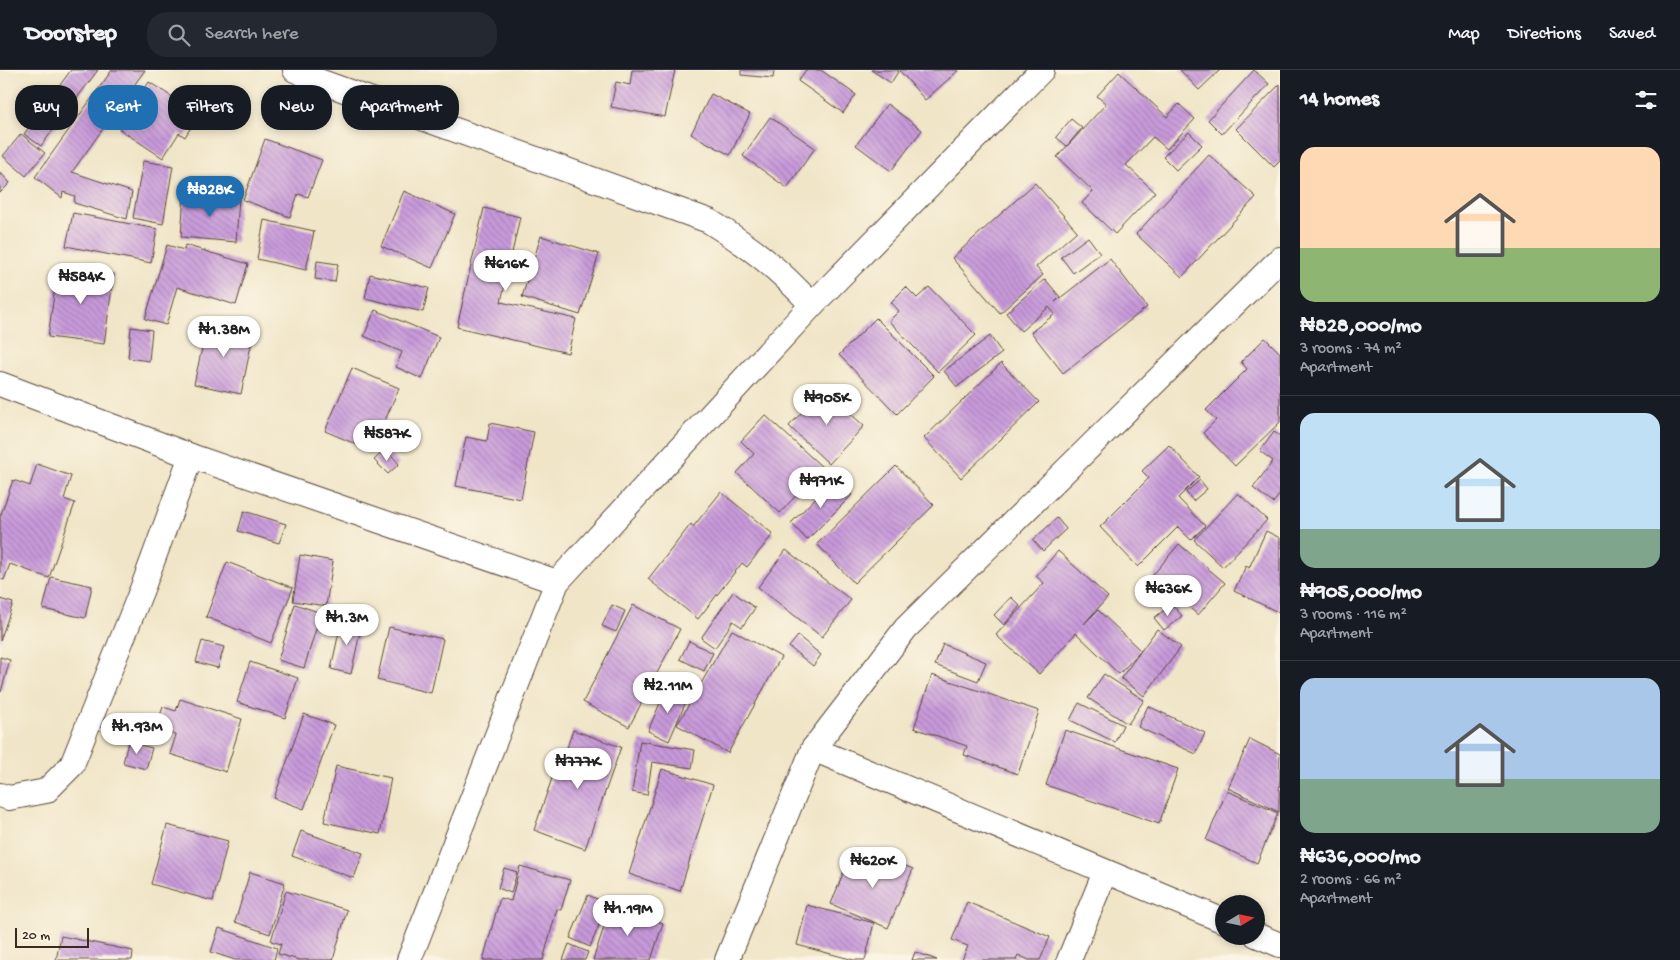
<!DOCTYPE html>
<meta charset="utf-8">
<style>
:root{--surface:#171b24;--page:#242831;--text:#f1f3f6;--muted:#9ea1a6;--line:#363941;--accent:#1f6fb2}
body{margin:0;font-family:"Gochi Hand",sans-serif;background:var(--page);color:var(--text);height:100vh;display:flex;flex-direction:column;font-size:19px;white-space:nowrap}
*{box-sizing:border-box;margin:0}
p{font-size:16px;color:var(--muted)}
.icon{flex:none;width:28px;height:28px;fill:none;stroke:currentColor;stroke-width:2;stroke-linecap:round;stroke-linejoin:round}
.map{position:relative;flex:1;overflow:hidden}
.drawer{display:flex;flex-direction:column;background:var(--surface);width:400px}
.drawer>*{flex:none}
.banner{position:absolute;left:15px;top:15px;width:475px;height:45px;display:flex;gap:10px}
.needle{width:32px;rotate:80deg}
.fabs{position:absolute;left:1215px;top:825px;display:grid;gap:10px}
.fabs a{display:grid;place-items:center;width:50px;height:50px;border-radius:50%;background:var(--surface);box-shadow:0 2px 8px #0003;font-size:25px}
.scale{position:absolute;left:15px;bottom:12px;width:74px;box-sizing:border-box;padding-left:5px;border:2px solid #3b2a1e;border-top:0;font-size:14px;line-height:18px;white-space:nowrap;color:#3b2a1e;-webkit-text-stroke:4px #fcf5e5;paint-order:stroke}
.price{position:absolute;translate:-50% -42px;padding:0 11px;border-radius:18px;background:#fff;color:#222;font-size:16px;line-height:32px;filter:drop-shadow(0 1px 2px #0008)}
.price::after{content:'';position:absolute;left:50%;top:30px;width:15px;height:11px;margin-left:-8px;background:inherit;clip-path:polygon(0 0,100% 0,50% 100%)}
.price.selected{background:var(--accent);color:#fff}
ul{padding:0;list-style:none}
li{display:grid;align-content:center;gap:10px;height:265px;padding:0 20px}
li+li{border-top:1px solid var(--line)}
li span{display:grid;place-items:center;height:155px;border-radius:15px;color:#555}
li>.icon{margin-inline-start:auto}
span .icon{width:90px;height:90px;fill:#fffc;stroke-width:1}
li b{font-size:21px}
h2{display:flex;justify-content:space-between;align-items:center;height:60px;padding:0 20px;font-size:21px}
.pill{padding:0 18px;border-radius:20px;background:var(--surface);box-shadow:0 2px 8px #0003;font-size:18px;line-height:45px}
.pill.selected{background:var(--accent);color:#fff}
header{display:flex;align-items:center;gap:30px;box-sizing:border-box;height:70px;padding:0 25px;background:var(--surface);border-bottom:1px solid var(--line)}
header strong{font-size:24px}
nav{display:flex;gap:28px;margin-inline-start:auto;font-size:18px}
.search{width:350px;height:45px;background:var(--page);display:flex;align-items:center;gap:12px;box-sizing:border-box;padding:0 18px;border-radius:20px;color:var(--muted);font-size:19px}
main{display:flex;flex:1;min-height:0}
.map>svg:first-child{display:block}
.building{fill:url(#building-back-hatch)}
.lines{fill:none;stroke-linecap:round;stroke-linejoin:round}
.minor-casing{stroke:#564637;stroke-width:26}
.minor{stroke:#fff;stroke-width:24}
</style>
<header>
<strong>Doorstep</strong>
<div class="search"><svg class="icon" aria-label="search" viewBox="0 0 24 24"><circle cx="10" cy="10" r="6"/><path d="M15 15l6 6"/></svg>Search here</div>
<nav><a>Map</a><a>Directions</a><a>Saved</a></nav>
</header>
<main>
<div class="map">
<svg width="1280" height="890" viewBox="0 0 1280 890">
<defs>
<pattern id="building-back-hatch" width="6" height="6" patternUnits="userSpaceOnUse" patternTransform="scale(1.25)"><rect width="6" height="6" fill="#c89adb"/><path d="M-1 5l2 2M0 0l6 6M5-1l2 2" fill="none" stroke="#a47eb1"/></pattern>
</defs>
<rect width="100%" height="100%" fill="#fcf5e5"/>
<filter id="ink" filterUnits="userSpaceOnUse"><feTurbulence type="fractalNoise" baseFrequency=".02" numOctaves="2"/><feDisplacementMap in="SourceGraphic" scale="10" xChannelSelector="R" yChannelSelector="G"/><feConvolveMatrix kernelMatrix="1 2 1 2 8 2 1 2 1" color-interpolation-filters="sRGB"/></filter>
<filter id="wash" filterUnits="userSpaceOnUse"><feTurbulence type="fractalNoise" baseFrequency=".0096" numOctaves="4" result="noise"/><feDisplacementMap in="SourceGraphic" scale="20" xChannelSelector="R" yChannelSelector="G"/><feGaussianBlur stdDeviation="1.12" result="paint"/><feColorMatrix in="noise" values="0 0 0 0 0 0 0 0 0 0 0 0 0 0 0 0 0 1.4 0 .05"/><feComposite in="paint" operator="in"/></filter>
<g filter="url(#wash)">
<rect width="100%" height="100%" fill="#f0e5c7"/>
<g id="blocks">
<g class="building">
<polygon points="71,0 98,0 41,76 24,64"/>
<polygon points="112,0 145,0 72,102 132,122 127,149 74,133 75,126 63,122 62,128 35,107"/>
<polygon points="632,0 675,0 665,47 611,37 616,12 630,15"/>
<polygon points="741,0 774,0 773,8 741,5"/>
<polygon points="806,0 821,0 856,25 843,43 798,11"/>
<polygon points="871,0 899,0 891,13"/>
<polygon points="902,0 959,0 925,30 900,1"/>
<polygon points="1180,0 1220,0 1199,20"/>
<polygon points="1254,0 1269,14 1222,64 1208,50"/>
<polygon points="1119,2 1167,47 1179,34 1195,49 1167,79 1153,67 1126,95 1155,122 1115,164 1082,133 1093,121 1057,87 1106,34 1097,26"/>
<polygon points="149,12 199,44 185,67 179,63 163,88 119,59"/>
<polygon points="1280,14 1280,91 1274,97 1236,59"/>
<polygon points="711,24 750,44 730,85 691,64"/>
<polygon points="887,34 922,60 891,101 856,75"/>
<polygon points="770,47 815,78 787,118 743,86"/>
<polygon points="1071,49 1082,58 1067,76 1056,67"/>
<polygon points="1189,62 1202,75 1176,100 1163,87"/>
<polygon points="21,64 45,83 26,106 3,86"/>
<polygon points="265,69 322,90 308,127 298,124 290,147 243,130"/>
<polygon points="1209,85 1256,127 1182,207 1136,164"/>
<polygon points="143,91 173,96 163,154 133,148"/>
<polygon points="0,102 10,113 0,123"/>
<polygon points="1035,113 1077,161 1036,197 1043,205 1000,243 952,188"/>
<polygon points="404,121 455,144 432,198 381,176"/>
<polygon points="184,123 239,128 236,172 181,167"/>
<polygon points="484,138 520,147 501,232 576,249 568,283 457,257"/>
<polygon points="73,143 157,159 151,193 66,176"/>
<polygon points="264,150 314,161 306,200 257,189"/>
<polygon points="541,166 599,184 580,245 522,227"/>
<polygon points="1088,167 1100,183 1073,203 1061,187"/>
<polygon points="167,175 184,180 185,175 248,194 236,235 177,217 166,255 145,249"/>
<polygon points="1110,189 1147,237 1063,303 1031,262 1055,244 1049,237 1021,261 1006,243 1045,209 1060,227 1055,232"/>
<polygon points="317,191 338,194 335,212 315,209"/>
<polygon points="58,196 114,204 104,274 48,267"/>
<polygon points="370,204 429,218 423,242 365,228"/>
<polygon points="906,217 917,228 929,217 976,265 938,302 889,251 899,241 891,232"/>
<polygon points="375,240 439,267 422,309 396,297 402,282 364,266"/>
<polygon points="876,248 934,306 897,344 839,285"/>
<polygon points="208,251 254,261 241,324 194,314"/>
<polygon points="131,257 152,260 149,291 128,288"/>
<polygon points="990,266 1002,283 957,317 944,301"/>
<polygon points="1265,268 1280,283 1280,352 1235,396 1203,363 1216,350 1206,340 1247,299 1241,292"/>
<polygon points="1001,293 1039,332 961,408 924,368"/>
<polygon points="352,298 399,318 372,381 325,361"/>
<polygon points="824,319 864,356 829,394 789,356"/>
<polygon points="765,345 822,397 780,443 737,403 754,384 741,371"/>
<polygon points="490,353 534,362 521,429 456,416 466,367 487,371"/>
<polygon points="1274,362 1280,366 1280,424 1273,433 1253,418 1273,391 1260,381"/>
<polygon points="1169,375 1199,407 1178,428 1205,456 1191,470 1178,457 1138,497 1100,457 1149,408 1142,401"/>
<polygon points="386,379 399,394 388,404 374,390"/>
<polygon points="37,394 71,406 64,429 75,433 49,508 10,494 4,510 0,509 0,447 13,410 30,416"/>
<polygon points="896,396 934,435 854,513 817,474"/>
<polygon points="835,408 852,425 807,470 791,453"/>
<polygon points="1200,410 1207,419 1193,431 1186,422"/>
<polygon points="721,422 773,464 747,497 742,493 698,549 648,509 691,454 693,457"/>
<polygon points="1238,423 1267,450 1223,497 1194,470"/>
<polygon points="244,441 286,454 279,473 238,461"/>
<polygon points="1057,448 1066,459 1043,481 1033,470"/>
<polygon points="1266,461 1280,468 1280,538 1278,542 1234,521 1246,496 1249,498"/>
<polygon points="1179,474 1225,513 1198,545 1152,506"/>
<polygon points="786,480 851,530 822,567 758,517"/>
<polygon points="1058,481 1108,527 1084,554 1098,540 1141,581 1119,604 1076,563 1039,604 996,565 1044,513 1036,506"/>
<polygon points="300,485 333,491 326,536 293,531"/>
<polygon points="227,492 293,518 271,573 206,547"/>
<polygon points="51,507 92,516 85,548 43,539"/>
<polygon points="733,522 755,538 742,557 733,551 715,578 701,568"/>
<polygon points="1011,527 1020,536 1004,555 994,545"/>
<polygon points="0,529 13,533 0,571"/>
<polygon points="295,534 321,543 304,598 278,590"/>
<polygon points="1172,534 1182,546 1164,560 1154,548"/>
<polygon points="612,535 625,541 616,562 602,556"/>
<polygon points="633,535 680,559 629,657 583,632"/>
<polygon points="342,548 362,553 351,604 331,599"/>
<polygon points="389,557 443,569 431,623 377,610"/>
<polygon points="1157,559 1181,577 1144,626 1121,608"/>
<polygon points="732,560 781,587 728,683 677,655"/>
<polygon points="798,566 821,585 813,596 789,577"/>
<polygon points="202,571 224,577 218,598 196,592"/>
<polygon points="689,571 713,583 704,601 680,589"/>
<polygon points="943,574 986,592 978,611 935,595"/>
<polygon points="0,587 10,590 1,622 0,622"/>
<polygon points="250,592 298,608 285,648 237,632"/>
<polygon points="1104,604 1144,630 1128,654 1088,628"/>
<polygon points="932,605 1039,641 1018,704 964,685 967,676 914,658"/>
<polygon points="667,617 688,627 669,671 648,661"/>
<polygon points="180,629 242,649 226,702 170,684 176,665 156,658 163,637 176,641"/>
<polygon points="1079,633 1123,655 1115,672 1070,650"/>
<polygon points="1148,636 1205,663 1196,684 1138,657"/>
<polygon points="304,644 334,655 304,739 274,728"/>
<polygon points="573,660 621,677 585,779 534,760 557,694 561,695"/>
<polygon points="1065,660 1178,699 1159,754 1046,715"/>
<polygon points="1250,669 1280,684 1279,742 1228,718"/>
<polygon points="640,671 695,680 692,698 652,692 647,725 632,722"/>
<polygon points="128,672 152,678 146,699 123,693"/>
<polygon points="336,696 391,708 380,764 324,752"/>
<polygon points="662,699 713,715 680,821 629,804"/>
<polygon points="1227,721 1278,743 1257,793 1206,770"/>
<polygon points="167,755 228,771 213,831 151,814"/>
<polygon points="301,761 363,783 354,808 292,786"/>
<polygon points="867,780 913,799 888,858 831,834 846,796 859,801"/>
<polygon points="520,796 570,810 561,840 557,839 543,890 483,890 500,828 511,831"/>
<polygon points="504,798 517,802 511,823 498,818"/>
<polygon points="250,802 285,813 270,864 235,852"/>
<polygon points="286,821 347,840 333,890 299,890 278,884 281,874 271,871"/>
<polygon points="588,825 608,834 590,877 570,868"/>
<polygon points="967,832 1050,867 1040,890 1029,890 1018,885 1016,890 962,890 968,876 952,870"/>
<polygon points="807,835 874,853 865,890 854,890 797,875"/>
<polygon points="611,836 663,853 651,890 593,890"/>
<polygon points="219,858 277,878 274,890 235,890 211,882"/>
<polygon points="61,866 133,881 132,890 56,890"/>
<polygon points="569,874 588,882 585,890 563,890"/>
<polygon points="915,882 937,890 912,890"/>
</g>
</g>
</g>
<g filter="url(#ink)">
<use href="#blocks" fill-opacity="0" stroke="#564637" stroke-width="1"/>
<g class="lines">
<g class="minor-casing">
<g id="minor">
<path d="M 295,0 L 319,11 L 709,151 C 752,178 777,197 812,235"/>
<polyline points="0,314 191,386 557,512"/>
<polyline points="813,679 1224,851"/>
<polyline points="0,725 9,728 46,721 72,695 144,514 191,386"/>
<polyline points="1256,865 1280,875"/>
<polyline points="409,890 557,512 812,235 1042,0"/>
<polyline points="727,890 813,679 906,558 1280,189"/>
<polyline points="1069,890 1105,802"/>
</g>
</g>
<use href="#minor" class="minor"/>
</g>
</g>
</svg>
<div class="fabs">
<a><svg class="needle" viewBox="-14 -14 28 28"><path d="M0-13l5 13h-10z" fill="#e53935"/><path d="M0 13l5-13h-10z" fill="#9ea1a6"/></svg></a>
</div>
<div class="scale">20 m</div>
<b class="price selected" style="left:210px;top:148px">₦828K</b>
<b class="price" style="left:506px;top:222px">₦616K</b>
<b class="price" style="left:81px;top:235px">₦584K</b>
<b class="price" style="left:224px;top:288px">₦1.38M</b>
<b class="price" style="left:827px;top:356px">₦905K</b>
<b class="price" style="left:387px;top:392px">₦587K</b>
<b class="price" style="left:821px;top:439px">₦971K</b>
<b class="price" style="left:1168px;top:547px">₦636K</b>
<b class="price" style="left:347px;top:576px">₦1.3M</b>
<b class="price" style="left:668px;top:644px">₦2.11M</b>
<b class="price" style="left:137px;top:685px">₦1.93M</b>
<b class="price" style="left:578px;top:720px">₦777K</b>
<b class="price" style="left:873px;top:819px">₦620K</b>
<b class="price" style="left:628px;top:867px">₦1.19M</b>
<div class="banner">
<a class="pill">Buy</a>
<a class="pill selected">Rent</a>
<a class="pill">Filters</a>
<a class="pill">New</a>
<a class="pill">Apartment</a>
</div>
</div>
<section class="drawer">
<h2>14 homes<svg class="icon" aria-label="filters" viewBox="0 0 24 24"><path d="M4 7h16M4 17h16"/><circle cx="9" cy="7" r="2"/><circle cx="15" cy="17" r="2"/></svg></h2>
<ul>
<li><span style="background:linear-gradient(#ffd9b3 65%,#8fb573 0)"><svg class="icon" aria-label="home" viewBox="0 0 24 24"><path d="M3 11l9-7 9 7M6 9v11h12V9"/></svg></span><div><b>₦828,000/mo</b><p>3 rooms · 74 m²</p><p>Apartment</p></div></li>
<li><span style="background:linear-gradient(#bfe0f5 75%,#7fa58c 0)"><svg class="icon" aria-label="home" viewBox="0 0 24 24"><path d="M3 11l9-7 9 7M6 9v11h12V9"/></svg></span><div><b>₦905,000/mo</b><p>3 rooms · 116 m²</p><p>Apartment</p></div></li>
<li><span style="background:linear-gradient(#a9c7e8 65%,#7fa58c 0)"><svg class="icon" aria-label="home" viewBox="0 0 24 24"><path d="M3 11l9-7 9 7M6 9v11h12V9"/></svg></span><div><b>₦636,000/mo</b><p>2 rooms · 66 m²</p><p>Apartment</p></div></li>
</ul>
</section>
</main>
